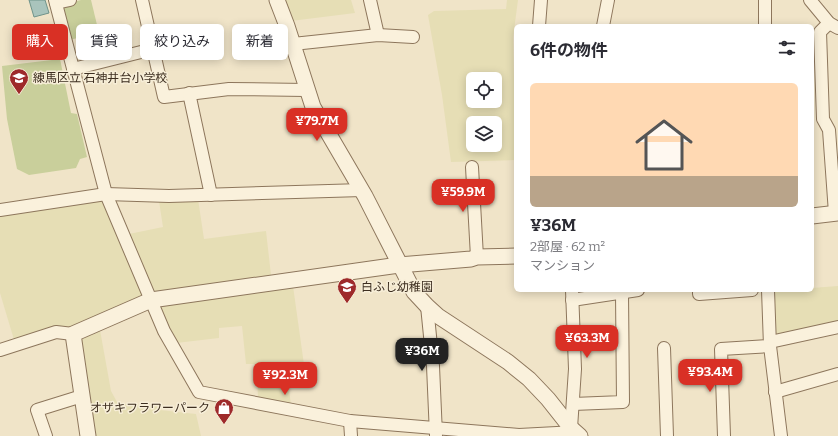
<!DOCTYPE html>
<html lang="ja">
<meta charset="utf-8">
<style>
:root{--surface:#fff;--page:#f7f7f7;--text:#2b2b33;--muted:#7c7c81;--line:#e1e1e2;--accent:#d93025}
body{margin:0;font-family:Bitter,"Noto Sans JP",serif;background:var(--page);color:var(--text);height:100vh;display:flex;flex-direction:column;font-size:15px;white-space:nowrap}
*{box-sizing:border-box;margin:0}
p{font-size:13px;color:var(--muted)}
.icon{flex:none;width:22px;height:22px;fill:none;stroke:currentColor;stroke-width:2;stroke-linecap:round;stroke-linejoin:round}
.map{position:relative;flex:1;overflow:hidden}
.details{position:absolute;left:514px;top:24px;width:300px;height:268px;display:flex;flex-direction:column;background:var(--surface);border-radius:6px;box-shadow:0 2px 10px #0003}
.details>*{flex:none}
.banner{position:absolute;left:12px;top:24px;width:380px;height:36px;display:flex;gap:8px}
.fabs{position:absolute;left:466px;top:72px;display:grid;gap:8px}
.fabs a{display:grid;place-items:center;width:36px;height:36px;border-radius:6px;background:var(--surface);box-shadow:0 2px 10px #0003;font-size:20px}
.price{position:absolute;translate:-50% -34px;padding:0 9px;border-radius:8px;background:var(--accent);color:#fff;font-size:13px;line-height:26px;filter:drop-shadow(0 1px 2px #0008)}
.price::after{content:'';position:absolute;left:50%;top:24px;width:12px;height:9px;margin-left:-6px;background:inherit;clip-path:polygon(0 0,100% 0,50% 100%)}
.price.on{background:#222;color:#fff}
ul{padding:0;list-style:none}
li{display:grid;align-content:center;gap:8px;height:212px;padding:0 16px}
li+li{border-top:1px solid var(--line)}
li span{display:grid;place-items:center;height:124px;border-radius:6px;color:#555}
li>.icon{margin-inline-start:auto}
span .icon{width:72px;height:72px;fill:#fffc;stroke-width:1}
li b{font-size:17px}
h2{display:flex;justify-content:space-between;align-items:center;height:48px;padding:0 16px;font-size:17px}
.tag{padding:0 14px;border-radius:6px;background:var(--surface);box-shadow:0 2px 10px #0003;font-size:14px;line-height:36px}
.tag.on{background:var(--accent);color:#fff}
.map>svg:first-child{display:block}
.farmland{fill:#e6deb5;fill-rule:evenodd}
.green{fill:#c9cf9b}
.water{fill:#a9c4bc;stroke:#6f938a}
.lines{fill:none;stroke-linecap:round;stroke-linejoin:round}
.minor-casing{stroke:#8d765c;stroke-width:14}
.tertiary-casing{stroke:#8d765c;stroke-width:17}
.minor{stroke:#faf1dc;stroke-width:12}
.tertiary{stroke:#faf1dc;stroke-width:15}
.labels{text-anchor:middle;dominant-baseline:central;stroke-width:3;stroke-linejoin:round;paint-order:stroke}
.poi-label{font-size:12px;fill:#3d2e20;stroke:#f7eed8;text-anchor:start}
</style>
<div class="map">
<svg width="838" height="436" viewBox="0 0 838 436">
<rect width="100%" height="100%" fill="#f0e4c8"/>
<g class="farmland">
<polygon points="282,0 351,0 355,13 291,21"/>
<path d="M 507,0 L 518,0 L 513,38 L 516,160 L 451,162 L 442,95 L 428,15 L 434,11 L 506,9 ZM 473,79 L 495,79 L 495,101 L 473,101 ZM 473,123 L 495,123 L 495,145 L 473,145 Z"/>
<polygon points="101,199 104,203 143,297 65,331 15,343 0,293 0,213"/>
<polygon points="198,199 204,239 266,231 271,275 157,293 153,289 129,234 163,227 159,201"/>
<polygon points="293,286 307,386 289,388 291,406 258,399 257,364 246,364 242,326 219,328 219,338 176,343 157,308 159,305"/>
<polygon points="838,286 838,323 773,336 772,292 812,290 812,288"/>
<polygon points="100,330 111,391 117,402 129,405 157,405 160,410 196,414 201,436 95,436 81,337"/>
</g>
<g class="green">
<polygon points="81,0 91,0 99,33 69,40 61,5"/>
<polygon points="60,59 71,113 77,114 87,157 80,159 76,168 29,175 17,169 7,119 2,66"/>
</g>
<polygon class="water" points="29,0 45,0 49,13 34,17"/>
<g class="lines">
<g class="minor-casing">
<g id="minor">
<polyline points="55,0 106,194 164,331 199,392 350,421 519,435 576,432"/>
<polyline points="142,0 164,97 229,89 306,90"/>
<polyline points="370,0 378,35"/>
<polyline points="765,0 765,26"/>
<polyline points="810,0 829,23 838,28"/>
<polyline points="56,3 70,0"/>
<polyline points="829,23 820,32 823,119 829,130 835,213"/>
<polyline points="539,26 541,0"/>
<polyline points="603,26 608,0"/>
<polyline points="293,44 378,35 413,37"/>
<polyline points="73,69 153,49"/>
<polyline points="189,93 211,195"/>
<polyline points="472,167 477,257"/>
<polyline points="0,210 106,194 169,196 362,190"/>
<polyline points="699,290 699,294 752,290"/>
<polyline points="768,290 770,346 781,436"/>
<polyline points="572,300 638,290"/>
<polyline points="427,306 433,366 436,435"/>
<polyline points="770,342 838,327"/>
<polyline points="664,348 667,436"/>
<polyline points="0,350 56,332 73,334"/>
<polyline points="775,392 838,374"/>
<polyline points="573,404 623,402 622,293"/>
<polyline points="350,421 351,436"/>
<polyline points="571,428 575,369 572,290"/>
<polyline points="46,436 37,410 82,396"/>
<polyline points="724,436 721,349 770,346"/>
</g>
</g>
<g class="tertiary-casing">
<g id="tertiary">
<polyline points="277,0 287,26 313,107 365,196 414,292 427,306 438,316 508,362 529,379 548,399 571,428 580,436"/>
<polyline points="812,216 838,213"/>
<polyline points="88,436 73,334 151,300 399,265 471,259 477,257 516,256"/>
</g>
</g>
<use href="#minor" class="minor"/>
<use href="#tertiary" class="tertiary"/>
</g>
<defs>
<g id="school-pin" transform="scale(1)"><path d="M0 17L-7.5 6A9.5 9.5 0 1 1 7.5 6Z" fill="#9e2a2b" stroke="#f7eed8"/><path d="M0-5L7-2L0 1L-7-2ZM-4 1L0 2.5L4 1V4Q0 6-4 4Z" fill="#fff"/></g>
<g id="shop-pin" transform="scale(1)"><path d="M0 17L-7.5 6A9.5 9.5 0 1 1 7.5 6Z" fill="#9e2a2b" stroke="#f7eed8"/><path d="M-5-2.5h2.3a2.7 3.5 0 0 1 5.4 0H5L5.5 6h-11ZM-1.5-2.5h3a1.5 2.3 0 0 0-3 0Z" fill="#fff"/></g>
</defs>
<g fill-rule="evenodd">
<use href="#school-pin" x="19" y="78"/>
<use href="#school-pin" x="347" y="287"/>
<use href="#shop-pin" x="224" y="408"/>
</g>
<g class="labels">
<g class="poi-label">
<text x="33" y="78">練馬区立 石神井台小学校</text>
<text x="361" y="287">白ふじ幼稚園</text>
<text x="210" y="408" text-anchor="end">オザキフラワーパーク</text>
</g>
</g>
</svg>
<div class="fabs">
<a><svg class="icon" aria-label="locate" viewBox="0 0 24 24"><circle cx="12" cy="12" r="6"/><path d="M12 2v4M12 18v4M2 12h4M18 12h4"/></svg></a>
<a><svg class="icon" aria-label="layers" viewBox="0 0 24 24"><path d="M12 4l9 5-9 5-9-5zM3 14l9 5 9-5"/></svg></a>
</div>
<b class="price" style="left:317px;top:142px">¥79.7M</b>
<b class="price" style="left:463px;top:213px">¥59.9M</b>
<b class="price" style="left:587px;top:359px">¥63.3M</b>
<b class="price on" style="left:422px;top:372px">¥36M</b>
<b class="price" style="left:710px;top:393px">¥93.4M</b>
<b class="price" style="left:285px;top:396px">¥92.3M</b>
<div class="banner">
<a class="tag on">購入</a>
<a class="tag">賃貸</a>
<a class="tag">絞り込み</a>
<a class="tag">新着</a>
</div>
<section class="details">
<h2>6件の物件<svg class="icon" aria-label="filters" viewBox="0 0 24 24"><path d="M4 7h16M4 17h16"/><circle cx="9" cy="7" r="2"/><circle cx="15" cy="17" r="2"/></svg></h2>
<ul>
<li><span style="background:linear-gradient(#ffd9b3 75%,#b9a48a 0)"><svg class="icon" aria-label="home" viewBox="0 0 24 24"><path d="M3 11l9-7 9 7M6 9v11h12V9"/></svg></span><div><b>¥36M</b><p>2部屋 · 62 m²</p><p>マンション</p></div></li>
</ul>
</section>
</div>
